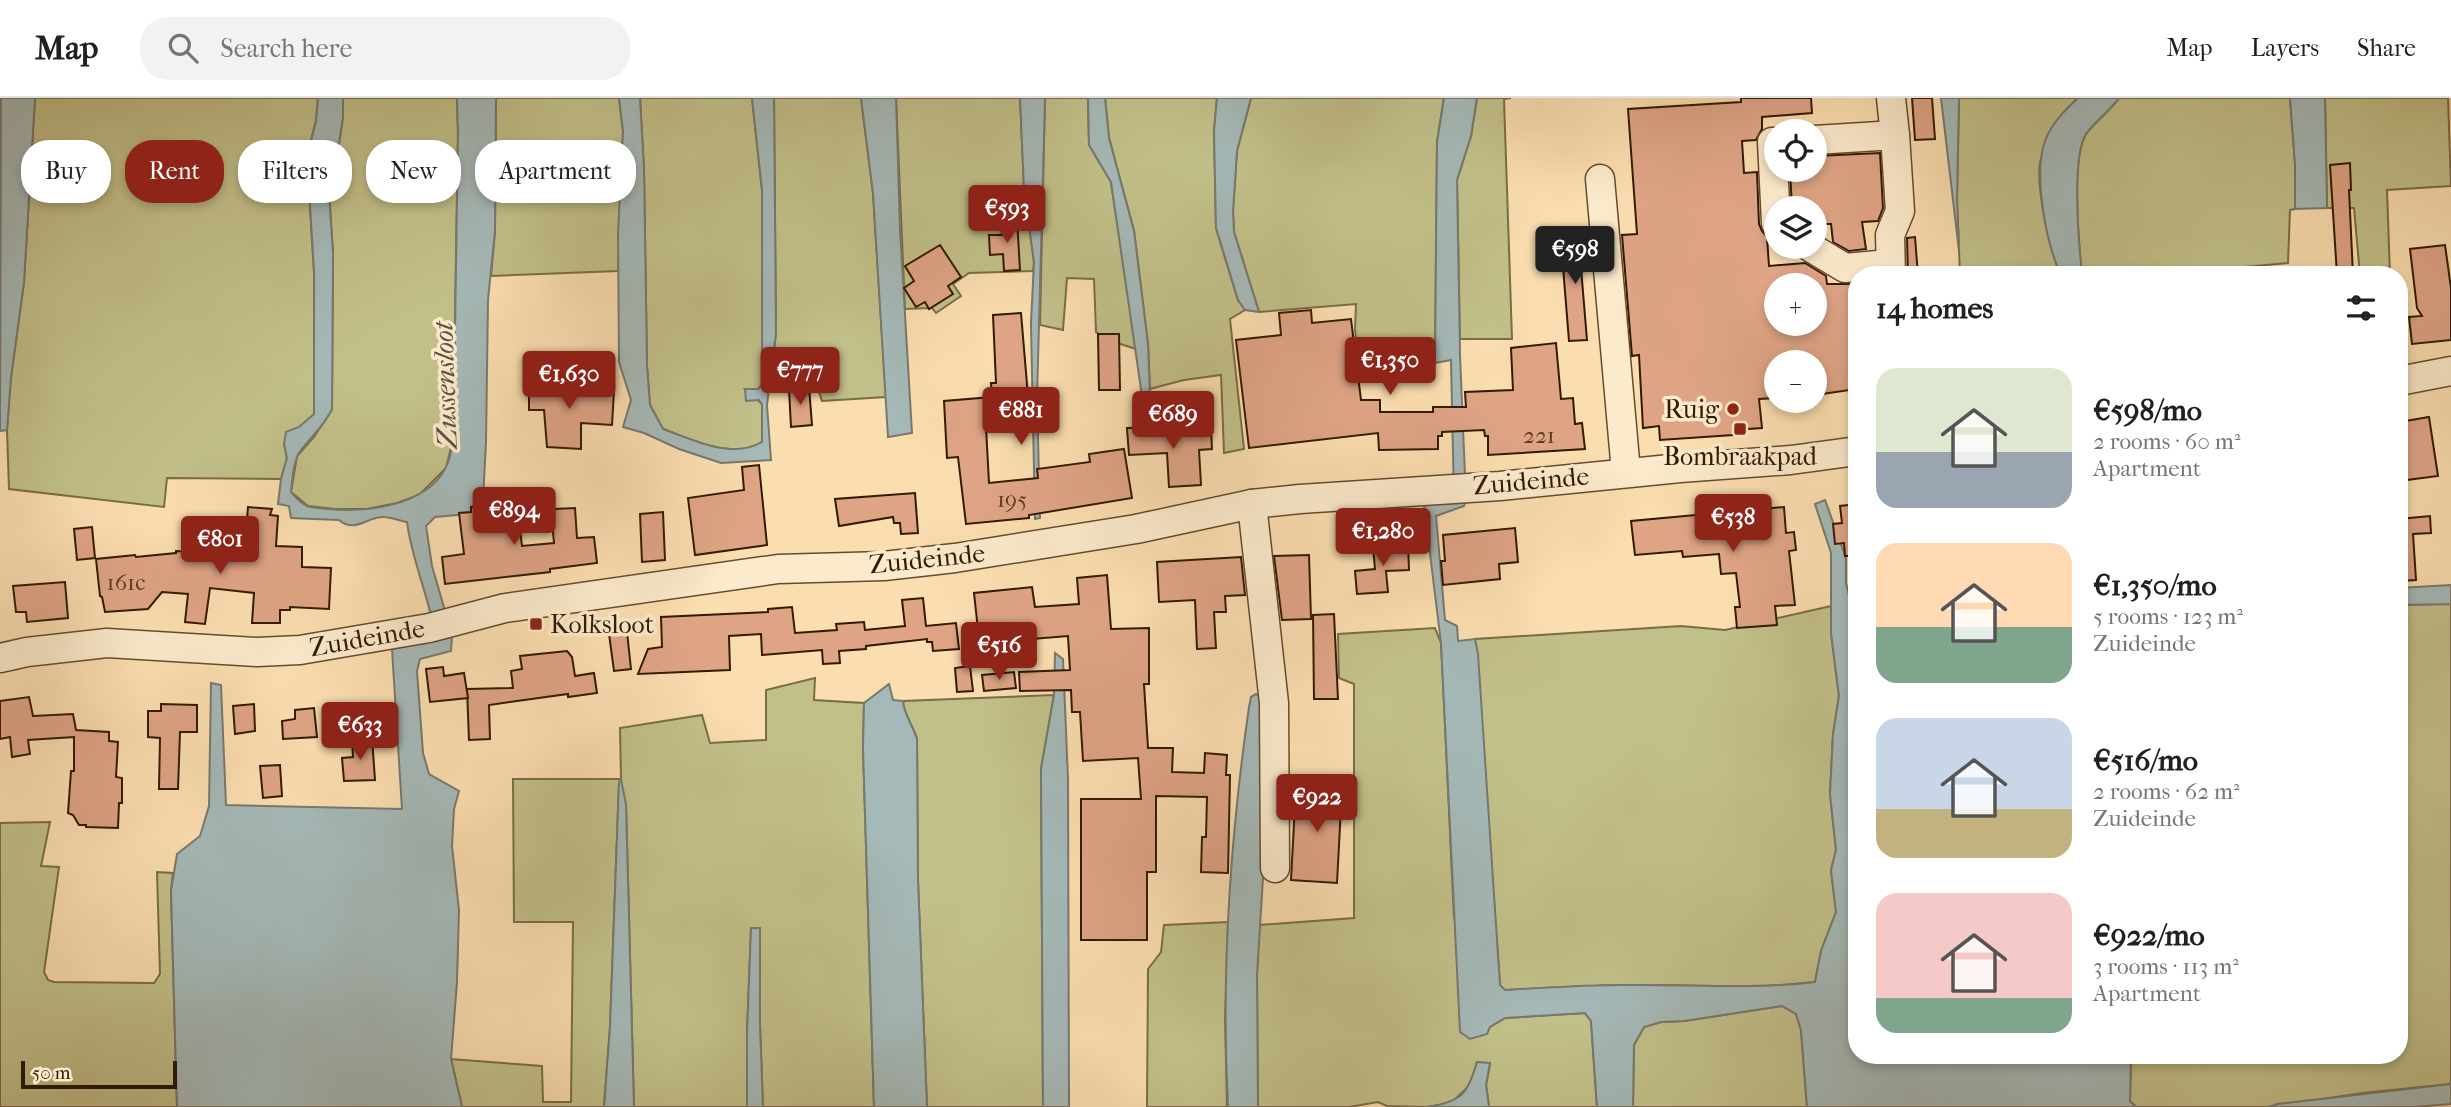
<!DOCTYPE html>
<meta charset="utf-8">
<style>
:root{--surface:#fff;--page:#f2f2f2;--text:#202124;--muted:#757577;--line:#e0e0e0;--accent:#8f2418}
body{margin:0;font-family:"IM FELL French Canon",serif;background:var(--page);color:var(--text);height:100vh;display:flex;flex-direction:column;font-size:26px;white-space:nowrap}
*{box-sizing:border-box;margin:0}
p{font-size:23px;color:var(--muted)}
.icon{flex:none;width:38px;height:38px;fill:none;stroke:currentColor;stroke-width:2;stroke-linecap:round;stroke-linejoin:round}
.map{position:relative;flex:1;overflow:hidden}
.sheet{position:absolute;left:1848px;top:168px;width:560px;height:798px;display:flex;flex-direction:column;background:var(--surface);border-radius:28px;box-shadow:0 4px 10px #0003}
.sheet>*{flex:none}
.banner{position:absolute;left:21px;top:42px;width:665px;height:63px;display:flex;gap:14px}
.fabs{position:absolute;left:1764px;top:21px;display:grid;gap:14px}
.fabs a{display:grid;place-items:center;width:63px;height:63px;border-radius:50%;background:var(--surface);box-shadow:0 4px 10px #0003;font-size:35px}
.scale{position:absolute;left:21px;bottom:18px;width:156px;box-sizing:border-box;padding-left:7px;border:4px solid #331a02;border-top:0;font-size:19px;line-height:24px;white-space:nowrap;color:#331a02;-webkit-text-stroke:5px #fceacc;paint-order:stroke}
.price{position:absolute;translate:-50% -60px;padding:0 16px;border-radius:7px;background:var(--accent);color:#fff;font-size:23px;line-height:46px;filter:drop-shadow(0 2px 4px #0008)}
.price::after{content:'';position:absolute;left:50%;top:42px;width:21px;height:16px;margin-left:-10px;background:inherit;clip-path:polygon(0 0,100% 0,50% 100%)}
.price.current{background:#222;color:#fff}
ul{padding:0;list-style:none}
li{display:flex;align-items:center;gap:21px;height:175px;padding:0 28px}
li span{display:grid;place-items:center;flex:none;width:196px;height:140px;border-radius:21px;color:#555}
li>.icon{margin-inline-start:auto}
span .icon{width:84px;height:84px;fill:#fffc;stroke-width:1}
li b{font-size:30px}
h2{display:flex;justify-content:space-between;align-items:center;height:84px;padding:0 28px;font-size:30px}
.pill{padding:0 24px;border-radius:28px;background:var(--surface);box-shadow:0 4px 10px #0003;font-size:24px;line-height:63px}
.pill.current{background:var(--accent);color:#fff}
header{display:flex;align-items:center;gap:42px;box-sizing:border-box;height:98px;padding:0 35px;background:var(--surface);border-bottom:2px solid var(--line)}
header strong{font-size:33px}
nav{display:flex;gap:38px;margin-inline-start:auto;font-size:24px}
.search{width:490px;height:63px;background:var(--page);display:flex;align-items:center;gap:18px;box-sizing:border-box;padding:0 24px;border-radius:28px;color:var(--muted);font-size:26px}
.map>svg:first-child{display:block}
.green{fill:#c2c089;stroke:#7a6d46;stroke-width:2}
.water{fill:#a5b9b8;stroke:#77796f;stroke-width:2}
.building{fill:#dfa486;stroke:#331a02;stroke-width:2;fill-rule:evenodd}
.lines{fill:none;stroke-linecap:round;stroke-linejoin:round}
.minor-casing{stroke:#654b2e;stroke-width:31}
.minor{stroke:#fceacc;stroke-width:28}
.poi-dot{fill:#8f2418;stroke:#fceacc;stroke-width:2.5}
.labels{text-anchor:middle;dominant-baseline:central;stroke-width:7;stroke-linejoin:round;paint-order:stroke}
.number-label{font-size:23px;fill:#5e3c23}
.poi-label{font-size:26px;fill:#331a02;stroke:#fceacc;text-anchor:end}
.street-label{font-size:26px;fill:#331a02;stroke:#fceacc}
.water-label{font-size:28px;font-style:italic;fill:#5b5242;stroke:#fceacc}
</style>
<header>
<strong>Map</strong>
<div class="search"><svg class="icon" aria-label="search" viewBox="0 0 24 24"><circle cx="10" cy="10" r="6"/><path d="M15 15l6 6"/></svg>Search here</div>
<nav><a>Map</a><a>Layers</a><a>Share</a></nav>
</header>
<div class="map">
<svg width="2451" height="1009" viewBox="0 0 2451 1009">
<rect width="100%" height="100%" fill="#fbdeb0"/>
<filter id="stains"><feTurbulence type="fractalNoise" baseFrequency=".00286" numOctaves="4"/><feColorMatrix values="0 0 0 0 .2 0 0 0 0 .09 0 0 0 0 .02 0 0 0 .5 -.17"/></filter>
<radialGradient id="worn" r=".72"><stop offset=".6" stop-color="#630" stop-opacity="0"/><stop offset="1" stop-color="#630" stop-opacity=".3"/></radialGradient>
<g class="green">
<polygon points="35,0 318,0 316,23 307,58 314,174 314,317 284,346 287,360 281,381 167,380 164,409 9,391 7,332 11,279 24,184"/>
<polygon points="343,0 457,0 458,35 453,341 446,370 419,397 397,405 367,411 335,411 308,408 291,394 297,358 314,339 332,311 333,156 329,94 330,77 338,52 343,19"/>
<polygon points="496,0 619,0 623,33 618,173 491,178 495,133"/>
<path d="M 640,0 L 752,0 L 762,92 L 762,287 L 758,291 L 745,291 L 762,306 L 762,344 C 731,362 694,342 663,331 L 650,307 L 647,268 L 644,71 Z"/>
<polygon points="774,0 861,0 873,95 886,299 822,303 814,279 789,284 769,294 776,235"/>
<polygon points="896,0 1020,0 1024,91 1034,164 1033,173 969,175 953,186 961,198 936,215 932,210 905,211"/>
<polygon points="1045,0 1088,0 1089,47 1111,84 1136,251 1105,241 1096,234 1094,181 1067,180 1063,232 1040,227"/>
<polygon points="1105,0 1217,0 1214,33 1216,130 1238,202 1245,212 1230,221 1244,351 1224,355 1221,277 1184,282 1150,291 1148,246 1134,133 1109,40"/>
<polygon points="1251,0 1444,0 1437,44 1435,265 1360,272 1355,232 1356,206 1259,214 1234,134 1233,113 1237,53"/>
<polygon points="1477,0 1511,0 1504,1 1512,241 1460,241 1457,82 1471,38"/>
<path d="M 1959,0 L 2078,0 C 2067,10 2043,50 2040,65 C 2036,89 2050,155 2061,177 L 1960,177 L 1957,101 Z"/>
<path d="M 2119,0 L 2290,0 L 2295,66 L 2295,111 L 2290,112 L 2288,165 L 2191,174 L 2191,177 L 2082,177 C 2079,148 2071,59 2086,36 C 2095,23 2109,14 2119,0 Z"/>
<polygon points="2325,0 2448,0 2451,88 2387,92 2390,177 2360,177 2354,110 2327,110"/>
<polygon points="2451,506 2451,986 2363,995 2269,1009 2136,1009 2130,1003 2131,957 2399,957 2399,507"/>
<path d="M 1831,508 L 1831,535 L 1839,598 L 1833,636 L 1830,696 L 1836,752 L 1831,772 L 1836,814 L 1821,853 L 1815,884 C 1751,892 1686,886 1622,887 C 1583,888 1544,890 1504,892 L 1500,887 L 1475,541 L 1681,528 L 1725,532 Z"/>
<polygon points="1435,530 1441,545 1443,585 1454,819 1490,929 1505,920 1585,915 1591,923 1597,1009 1489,1009 1486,987 1490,966 1477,964 1470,987 1451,1005 1427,1009 1387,1008 1378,1004 1349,1009 1258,1009 1257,877 1259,827 1354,820 1354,586 1339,580 1338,536"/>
<polygon points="815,580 814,602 864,605 863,650 874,1009 763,1009 760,927 760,831 751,830 747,935 747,1009 634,1009 626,707 619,684 610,929 604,1009 462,1009 451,961 542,968 543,1004 571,1004 573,824 514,824 513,681 621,681 620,630 702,617 710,645 766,642 766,592"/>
<path d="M 1054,597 L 1041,671 L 1043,1009 L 927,1009 L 918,783 L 917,641 C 913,628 903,614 903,603 Z"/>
<polygon points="50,724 41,768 59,769 44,874 48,882 54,884 154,885 160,876 157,774 173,775 171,793 177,1009 0,1009 0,725"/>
<polygon points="1228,824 1225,921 1227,1009 1147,1009 1148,871 1161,854 1164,827"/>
<polygon points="1782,908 1796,916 1801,932 1807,1009 1633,1009 1634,947 1644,929 1661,924 1684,923"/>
</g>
<g class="water">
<polygon points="1,0 35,0 24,184 11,279 7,332 0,333"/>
<path d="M 318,0 L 343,0 L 343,19 L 338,52 L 330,77 L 329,94 L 333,156 L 332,311 C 324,329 310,339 299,355 C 293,364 292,383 291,394 C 295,399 300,405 307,408 C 313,410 321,410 328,411 C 365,415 425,408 445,371 C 455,353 454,321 454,301 L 458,35 L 457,0 L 496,0 L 495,133 L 488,202 L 486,344 L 483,401 L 479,415 L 435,419 L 426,428 L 432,468 L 452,537 L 451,553 L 420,561 L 417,573 L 423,655 L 429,676 L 459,693 L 454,711 L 452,748 L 459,812 L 457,884 L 451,961 L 462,1009 L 177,1009 L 171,793 L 177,756 L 200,738 L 209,708 L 211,585 L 221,587 L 226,707 L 402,711 L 392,551 L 436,541 C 430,501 412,464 407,424 C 400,423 391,419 384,419 C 368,418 355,436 339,422 L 291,420 L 289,408 L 278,406 L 281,381 L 287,360 L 284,346 L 286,334 L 299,329 L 314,316 L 314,174 L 307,58 L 316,23 Z"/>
<path d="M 619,0 L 640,0 L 644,71 L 647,268 L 650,307 L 663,331 C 693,342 732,362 762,344 L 762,306 L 759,302 L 746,303 L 745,291 L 758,291 L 762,287 L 762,92 L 752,0 L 774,0 L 776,235 L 767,307 L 771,362 L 721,365 L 679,351 L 644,335 L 623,329 L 631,302 L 619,264 L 618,136 L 623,33 Z"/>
<polygon points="861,0 896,0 900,132 912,335 888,339 873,95"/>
<polygon points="1020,0 1045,0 1037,301 1040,420 1035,421 1031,225 1034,164 1024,91"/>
<polygon points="1088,0 1105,0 1109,40 1134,133 1148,246 1152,353 1146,353 1144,312 1111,84 1089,47"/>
<polygon points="1217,0 1251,0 1237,53 1233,113 1234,134 1259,214 1245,212 1238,202 1216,130 1214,33"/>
<path d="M 1444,0 L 1477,0 L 1471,38 L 1457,82 L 1460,257 L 1466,402 L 1464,408 L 1436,418 L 1445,522 L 1457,528 L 1458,543 L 1475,541 L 1478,556 L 1500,887 L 1505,892 C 1544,890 1583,887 1622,887 C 1686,886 1751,892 1815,884 L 1821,853 L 1836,814 L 1831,772 L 1836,752 L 1830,696 L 1833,636 L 1839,598 L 1831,535 L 1831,455 L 1815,406 L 1825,402 L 1846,460 L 1846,485 L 1849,497 L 1857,503 L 1857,957 L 2131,957 L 2130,1003 L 2136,1009 L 1807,1009 L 1801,932 L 1796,916 L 1782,908 L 1684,923 L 1661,924 L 1644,929 L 1634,947 L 1633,1009 L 1597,1009 L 1591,923 L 1585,915 L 1505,920 L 1490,929 L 1487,936 L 1470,941 L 1460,934 L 1441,545 L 1424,407 L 1454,402 L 1451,262 L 1435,265 L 1437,44 Z"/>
<polygon points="1941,0 1959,0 1957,101 1959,153"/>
<path d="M 2078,0 L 2119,0 C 2109,14 2095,23 2086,36 C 2071,59 2079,148 2082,177 L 2061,177 C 2046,146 2033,76 2045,43 C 2051,26 2065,12 2078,0 Z"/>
<polygon points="2290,0 2325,0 2327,110 2295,111 2295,66"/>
<polygon points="2451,487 2451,506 2399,507 2399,490"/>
<polygon points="1055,555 1063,561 1068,681 1069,1009 1043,1009 1041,671 1054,597"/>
<path d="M 889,586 L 893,602 L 903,603 C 903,614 913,628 917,641 L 918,783 L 927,1009 L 874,1009 L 863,650 L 864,605 Z"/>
<path d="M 1256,596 L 1262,600 L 1264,764 L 1257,877 L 1258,1009 L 1228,1009 C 1221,875 1230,741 1249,609 L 1251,599 Z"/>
<polygon points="621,681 626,707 634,1009 604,1009 610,929 619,684"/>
<polygon points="751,830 760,830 760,927 763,1009 747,1009 747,935"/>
<path d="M 1477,964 L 1490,965 L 1486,987 L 1489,1009 L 1427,1009 C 1461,1004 1467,997 1477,964 Z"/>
<polygon points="2451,986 2451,1006 2415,1009 2269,1009 2277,1006"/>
</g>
<g class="building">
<path d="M 1741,0 L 1811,0 L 1812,15 L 1762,19 L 1762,31 L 1756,42 L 1742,43 L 1744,75 L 1757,74 L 1759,126 L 1762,133 L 1767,139 L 1769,168 L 1805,165 L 1826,178 L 1827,186 L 1857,186 L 1857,288 L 1850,288 L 1850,292 L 1815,297 L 1815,264 L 1776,264 L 1776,300 L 1759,301 L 1762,330 L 1733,332 L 1733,337 L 1660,342 L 1659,328 L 1643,330 L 1639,257 L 1632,258 L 1622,137 L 1637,136 L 1628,11 L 1741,4 ZM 1776,187 L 1815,187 L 1815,226 L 1776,226 Z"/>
<polygon points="1912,0 1932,0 1935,41 1915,42"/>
<polygon points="1880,55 1883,110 1878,123 1862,124 1866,151 1849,153 1833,144 1831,126 1817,126 1816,110 1792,110 1790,72 1815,72 1815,58"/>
<polygon points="2350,65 2351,92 2349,92 2353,177 2337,177 2330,67"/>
<polygon points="1017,121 1020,172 1004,173 1003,156 990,157 989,137 1002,137 1001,122"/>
<polygon points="1915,139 1918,177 1908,177 1907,140"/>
<polygon points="1589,142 1591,169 1581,170 1587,242 1569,243 1561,144"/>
<polygon points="940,147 961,179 948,188 953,196 929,211 925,204 916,209 904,190 914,183 905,168"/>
<polygon points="2445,147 2451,190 2451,242 2412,246 2409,219 2422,218 2417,210 2410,151"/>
<polygon points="1311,212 1312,225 1351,221 1361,302 1380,302 1380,314 1433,314 1433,309 1466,309 1465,294 1513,292 1511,250 1556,245 1561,301 1573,300 1575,326 1582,325 1585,351 1488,357 1488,338 1485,338 1484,332 1442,334 1442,338 1438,338 1438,351 1379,352 1378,335 1249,350 1236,242 1281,237 1279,215"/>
<polygon points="1021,215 1030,322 1020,323 1020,327 986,329 989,385 1038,380 1037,371 1090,364 1089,356 1124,351 1132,400 1029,417 1029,420 966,426 958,359 947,360 944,303 992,299 991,285 996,285 993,217"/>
<polygon points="1098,236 1119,236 1120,292 1099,292"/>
<polygon points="529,279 555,279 555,291 614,293 612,327 581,325 581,351 547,349 544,312 529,312"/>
<polygon points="809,289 812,327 791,329 789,291"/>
<polygon points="2429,319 2438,378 2399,383 2399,324"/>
<polygon points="1167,329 1167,333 1211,331 1212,351 1199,352 1201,387 1169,389 1167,355 1129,357 1127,330"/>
<polygon points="759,367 767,447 695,457 688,400 744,392 742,369"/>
<polygon points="915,395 918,435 901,436 900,425 894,425 893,419 839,428 835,401"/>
<polygon points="1857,406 1857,458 1845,458 1844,445 1835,446 1833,426 1842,425 1840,408"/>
<polygon points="487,407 488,413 502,411 503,416 518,415 522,448 554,445 552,423 554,423 554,411 575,410 577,440 594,439 597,465 550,471 550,474 445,486 442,459 464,456 459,415 471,414 471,409"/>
<polygon points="248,409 272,411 270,417 278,418 276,448 302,449 302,469 331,470 329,511 290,509 290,512 280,512 280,525 252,525 254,495 210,490 205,526 185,524 188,496 162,494 148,511 105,514 102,499 100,498 96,461 135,457 136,459 176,455 176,453 244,458"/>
<polygon points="1784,409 1786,435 1794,434 1796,452 1789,453 1795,507 1775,508 1777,527 1737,530 1735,509 1740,509 1736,475 1721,476 1719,456 1683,459 1682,453 1635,457 1631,423"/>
<polygon points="663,414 665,462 642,464 640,416"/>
<polygon points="2430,418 2431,435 2413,436 2416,482 2399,483 2399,421"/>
<polygon points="92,429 95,460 77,462 74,431"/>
<polygon points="1515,430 1518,464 1499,466 1500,481 1443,487 1441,463 1445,463 1443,437"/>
<polygon points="1408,445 1409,472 1386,473 1388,494 1357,496 1355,473 1375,471 1373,448"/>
<polygon points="1309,457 1311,521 1282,522 1274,458"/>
<polygon points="1241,459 1245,497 1225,498 1226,514 1214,514 1216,550 1197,551 1195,502 1159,504 1157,464"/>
<polygon points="1107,477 1111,531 1149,530 1149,586 1144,586 1148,650 1173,650 1172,674 1204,675 1205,655 1227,657 1226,677 1230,677 1228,775 1201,774 1202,739 1206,739 1207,699 1156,698 1156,774 1147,774 1147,842 1081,842 1081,701 1141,701 1138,660 1083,663 1080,614 1072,614 1071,592 1020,593 1019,574 1070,572 1068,538 1020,542 1018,527 978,532 974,495 1032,489 1035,509 1079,506 1077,480"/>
<polygon points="65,484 68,520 27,524 26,514 16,514 13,488"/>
<polygon points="923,500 926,528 956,525 959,551 933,553 932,544 927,544 927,541 866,548 866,551 839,553 840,565 823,566 822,552 762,557 761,536 729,538 730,572 638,576 648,551 662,549 661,519 768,514 768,511 792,509 795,535 837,532 836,526 864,524 865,532 905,528 902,502"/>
<polygon points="1334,516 1338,601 1314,601 1313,517"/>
<polygon points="627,534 631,571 614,573 609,536"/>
<polygon points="567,553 572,559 575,578 594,575 597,595 568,599 568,596 489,607 490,641 469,642 467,591 513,590 511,573 522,571 520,558"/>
<polygon points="970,568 973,593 957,594 955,570"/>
<polygon points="443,569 444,578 464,575 468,600 430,604 426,571"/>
<polygon points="1014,574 1016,590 984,593 982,577"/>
<polygon points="29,599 33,618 73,616 76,632 109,634 109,643 118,644 116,679 122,680 122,705 119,705 118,730 86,729 86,727 79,727 73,717 68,715 71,673 74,673 74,639 28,642 30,656 12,659 10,639 0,641 0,603"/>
<polygon points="161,606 197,607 197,634 180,634 178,691 159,691 160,640 148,639 148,613 161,613"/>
<polygon points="254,606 255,633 235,636 233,608"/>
<polygon points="314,610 317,639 283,641 282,623 295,621 295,612"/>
<polygon points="372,640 375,682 344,683 342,660 353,659 352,641"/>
<polygon points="280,667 282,698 263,700 260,668"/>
<polygon points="1296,688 1342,690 1337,785 1291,782"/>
</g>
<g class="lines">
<g class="minor-casing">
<g id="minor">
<polyline points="1891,0 1895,37"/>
<polyline points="1815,42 1895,37 1900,113 1890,137 1891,177"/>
<polyline points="1776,44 1772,44 1776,125"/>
<polyline points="1600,81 1626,374"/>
<polyline points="1810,149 1845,170 1889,166"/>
<polyline points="2399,283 2451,273"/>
<polyline points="1252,406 1274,605 1275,770"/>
<polyline points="0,560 27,554 107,545 257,554 300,552 429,530 505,510 778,471 884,468 955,460 1136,431 1252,406 1300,401 1500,388 1680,370 1791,362 1857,353"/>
</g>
</g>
<use href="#minor" class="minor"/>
</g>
<g class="poi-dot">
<circle cx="1733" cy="311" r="7"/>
<rect x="1733" y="324" width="14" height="14" rx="3.5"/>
<rect x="529" y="519" width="14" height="14" rx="3.5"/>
</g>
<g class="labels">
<g class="number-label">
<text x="1539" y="337">221</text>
<text x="1012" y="401">195</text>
<text x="126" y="484">161c</text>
</g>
<g class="poi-label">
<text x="1719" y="311">Ruig</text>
<text x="1740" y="358" text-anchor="middle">Bombraakpad</text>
<text x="550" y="526" text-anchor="start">Kolksloot</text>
</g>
<g class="street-label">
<text transform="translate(1531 383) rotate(-5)">Zuideinde</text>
<text transform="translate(927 461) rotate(-6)">Zuideinde</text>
<text transform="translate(367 540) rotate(-10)">Zuideinde</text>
</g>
<g class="water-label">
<text transform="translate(445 287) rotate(-92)">Zussensloot</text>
</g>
</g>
<rect width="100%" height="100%" filter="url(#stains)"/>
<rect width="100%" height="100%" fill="url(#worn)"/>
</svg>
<div class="fabs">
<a><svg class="icon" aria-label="locate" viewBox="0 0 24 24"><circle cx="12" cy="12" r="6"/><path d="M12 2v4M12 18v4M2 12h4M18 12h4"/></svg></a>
<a><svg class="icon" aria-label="layers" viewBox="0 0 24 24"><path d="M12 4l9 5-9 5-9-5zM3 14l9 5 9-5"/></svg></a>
<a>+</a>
<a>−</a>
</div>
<div class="scale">50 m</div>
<b class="price" style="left:1007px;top:147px">€593</b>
<b class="price current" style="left:1575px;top:188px">€598</b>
<b class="price" style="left:1390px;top:299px">€1,350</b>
<b class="price" style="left:800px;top:309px">€777</b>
<b class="price" style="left:569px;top:313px">€1,630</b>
<b class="price" style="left:1021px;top:349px">€881</b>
<b class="price" style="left:1173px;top:353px">€689</b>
<b class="price" style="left:514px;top:449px">€894</b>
<b class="price" style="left:1733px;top:456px">€538</b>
<b class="price" style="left:1383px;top:470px">€1,280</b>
<b class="price" style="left:220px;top:478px">€801</b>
<b class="price" style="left:999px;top:584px">€516</b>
<b class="price" style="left:360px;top:664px">€633</b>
<b class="price" style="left:1317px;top:736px">€922</b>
<div class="banner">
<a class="pill">Buy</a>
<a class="pill current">Rent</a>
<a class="pill">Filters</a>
<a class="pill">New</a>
<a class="pill">Apartment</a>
</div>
<section class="sheet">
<h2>14 homes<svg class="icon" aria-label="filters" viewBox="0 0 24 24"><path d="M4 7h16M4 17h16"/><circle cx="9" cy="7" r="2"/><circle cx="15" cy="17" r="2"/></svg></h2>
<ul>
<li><span style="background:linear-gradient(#dfe7d0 60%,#9aa5b1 0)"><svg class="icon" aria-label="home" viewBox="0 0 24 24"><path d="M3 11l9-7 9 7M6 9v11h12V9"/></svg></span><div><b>€598/mo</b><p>2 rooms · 60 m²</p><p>Apartment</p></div></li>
<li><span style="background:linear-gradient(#ffd9b3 60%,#7fa58c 0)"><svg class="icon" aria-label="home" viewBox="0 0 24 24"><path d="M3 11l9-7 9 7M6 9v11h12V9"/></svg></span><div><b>€1,350/mo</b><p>5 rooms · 123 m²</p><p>Zuideinde</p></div></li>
<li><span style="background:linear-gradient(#c9d6e8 65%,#c2b280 0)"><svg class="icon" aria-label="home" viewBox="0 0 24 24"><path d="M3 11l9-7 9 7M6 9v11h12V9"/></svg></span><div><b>€516/mo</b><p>2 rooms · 62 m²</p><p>Zuideinde</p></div></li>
<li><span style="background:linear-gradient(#f6c9c9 75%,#7fa58c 0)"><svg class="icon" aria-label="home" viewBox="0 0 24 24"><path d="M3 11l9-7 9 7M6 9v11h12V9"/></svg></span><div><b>€922/mo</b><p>3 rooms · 113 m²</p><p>Apartment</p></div></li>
</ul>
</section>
</div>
